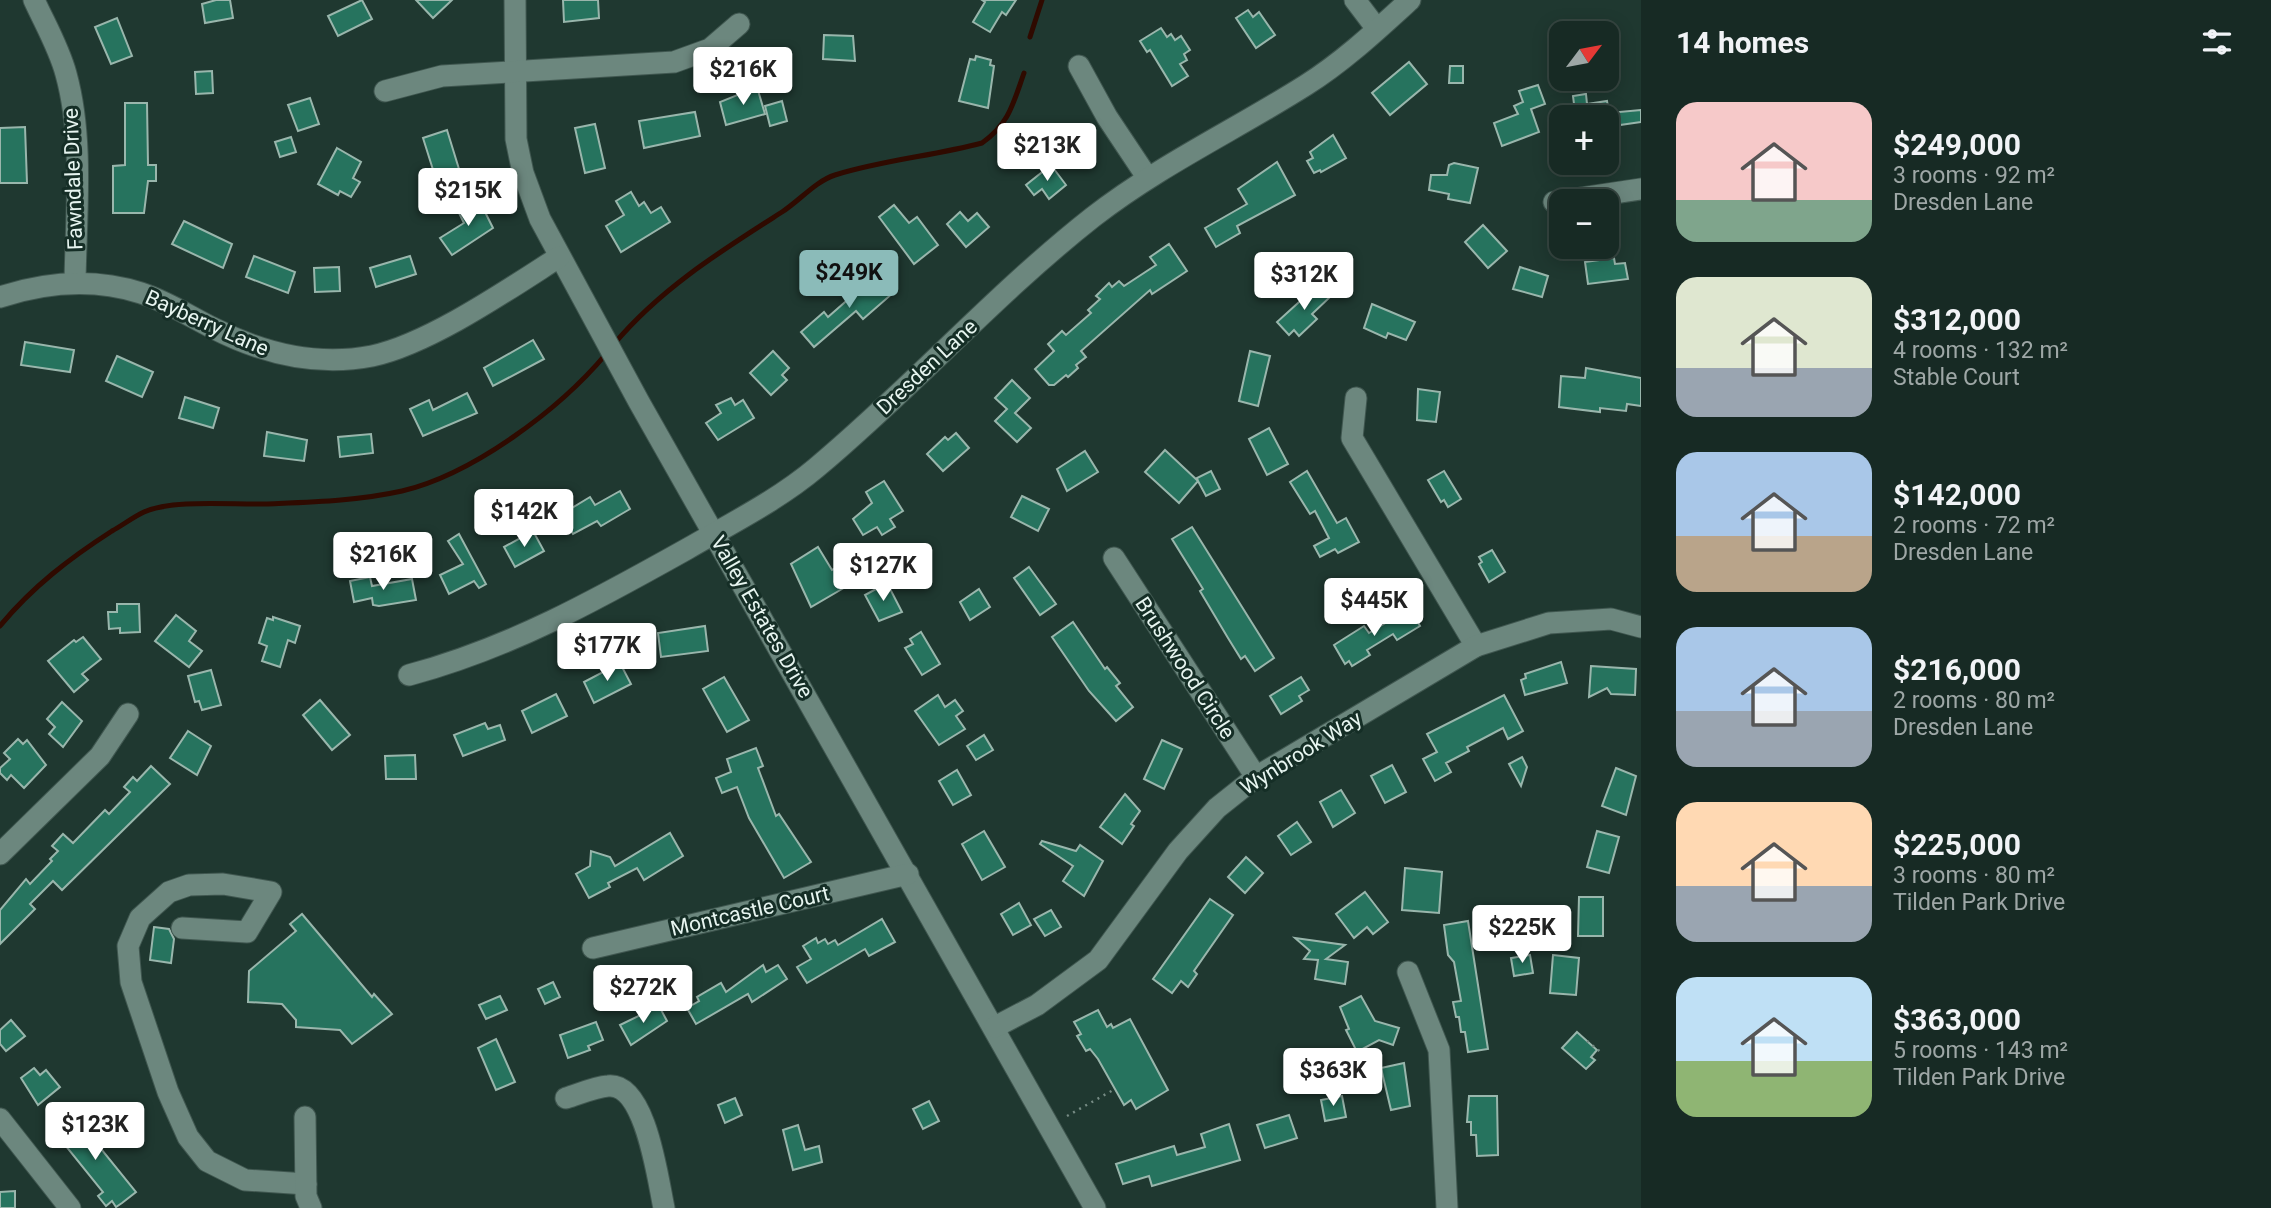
<!DOCTYPE html>
<meta charset="utf-8">
<style>
:root{--surface:#172a24;--page:#20322c;--text:#f1f3f6;--muted:#9ea7a6;--line:#364641;--accent:#8bbbb9}
body{margin:0;font-family:Roboto,sans-serif;background:var(--page);color:var(--text);height:100vh;display:flex;flex-direction:column;font-size:26px;white-space:nowrap}
*{box-sizing:border-box;margin:0}
p{font-size:23px;color:var(--muted)}
.icon{flex:none;width:38px;height:38px;fill:none;stroke:currentColor;stroke-width:2;stroke-linecap:round;stroke-linejoin:round}
.map{position:relative;flex:1;overflow:hidden}
.panel{display:flex;flex-direction:column;background:var(--surface);width:630px}
.panel>*{flex:none}
.needle{width:46px;rotate:58deg}
.tools{position:absolute;left:1549px;top:21px;display:grid;gap:14px}
.tools a{display:grid;place-items:center;width:70px;height:70px;border-radius:14px;background:var(--surface);box-shadow:0 4px 18px #0003,0 0 0 2px var(--line);font-size:35px}
.price{position:absolute;translate:-50% -60px;padding:0 16px;border-radius:7px;background:#fff;color:#222;font-size:23px;line-height:46px;filter:drop-shadow(0 2px 4px #0008)}
.price::after{content:'';position:absolute;left:50%;top:42px;width:21px;height:16px;margin-left:-10px;background:inherit;clip-path:polygon(0 0,100% 0,50% 100%)}
.price.current{background:var(--accent);color:#111}
ul{padding:0;list-style:none}
li{display:flex;align-items:center;gap:21px;height:175px;padding:0 35px}
li span{display:grid;place-items:center;flex:none;width:196px;height:140px;border-radius:21px;color:#555}
li>.icon{margin-inline-start:auto}
span .icon{width:84px;height:84px;fill:#fffc;stroke-width:1}
li b{font-size:30px}
h2{display:flex;justify-content:space-between;align-items:center;height:84px;padding:0 35px;font-size:30px}
main{display:flex;flex:1;min-height:0}
.map>svg:first-child{display:block}
.lines{fill:none;stroke-linecap:round;stroke-linejoin:round}
.stream{stroke:#2f0a00;stroke-width:5}
.building{fill:#26735e;stroke:#99b6ac;stroke-width:2}
.minor-casing{stroke:#405750;stroke-width:23}
.path{stroke:#768b84;stroke-width:2.5;stroke-dasharray:2 5;stroke-linecap:butt}
.minor{stroke:#6c877e;stroke-width:21}
.labels{text-anchor:middle;dominant-baseline:central;stroke-width:6;stroke-linejoin:round;paint-order:stroke}
.street-label{font-size:21px;fill:#e7f5f0;stroke:#152e26}
</style>
<main>
<div class="map">
<svg width="1641" height="1208" viewBox="0 0 1641 1208">
<rect width="100%" height="100%" fill="#1f3830"/>
<g class="lines">
<g class="stream">
<polyline points="1030,37 1042,0"/>
<path d="M 614,344 C 661,288 721,251 782,212 C 799,201 816,181 835,175 C 883,160 933,156 982,143 C 1009,124 1013,104 1024,73"/>
<path d="M 0,626 C 32,587 70,558 112,531 C 123,525 133,517 144,512 C 174,499 232,505 265,504 C 311,502 357,501 402,491 C 473,474 559,410 606,354"/>
</g>
</g>
<g class="building">
<polygon points="216,0 230,0 233,18 205,23 202,4"/>
<polygon points="362,0 372,19 338,36 328,16"/>
<polygon points="416,0 452,0 433,18"/>
<polygon points="563,0 598,0 599,18 564,22"/>
<polygon points="982,0 1016,0 1006,15 1002,12 990,32 973,22 985,2"/>
<polygon points="1248,10 1253,17 1259,12 1275,35 1256,48 1236,18"/>
<polygon points="117,18 132,56 111,64 95,27"/>
<polygon points="1161,28 1167,37 1171,34 1175,40 1181,36 1190,50 1184,54 1187,60 1180,64 1188,76 1172,86 1150,50 1147,52 1140,41"/>
<polygon points="824,35 853,36 855,61 823,59"/>
<polygon points="976,56 991,60 990,65 994,66 988,108 959,101 970,59 975,60"/>
<polygon points="1409,62 1427,84 1390,115 1372,93"/>
<polygon points="1450,66 1463,66 1463,83 1449,83"/>
<polygon points="212,71 213,93 196,94 195,72"/>
<polygon points="1538,85 1545,104 1531,109 1539,132 1502,146 1494,123 1518,114 1514,106 1523,102 1519,91"/>
<polygon points="757,87 765,114 726,125 720,102"/>
<polygon points="1586,94 1587,104 1607,101 1609,113 1641,110 1641,122 1606,127 1606,117 1571,117 1570,105 1574,104 1573,96"/>
<polygon points="310,98 319,124 298,131 288,105"/>
<polygon points="782,101 787,121 770,126 765,106"/>
<polygon points="125,103 147,103 148,165 156,165 156,181 148,181 144,213 113,213 113,166 125,165"/>
<polygon points="695,112 700,136 644,148 639,121"/>
<polygon points="595,124 605,168 585,173 575,128"/>
<polygon points="25,127 27,183 0,183 0,128"/>
<polygon points="447,130 459,169 435,176 423,138"/>
<polygon points="1333,135 1346,158 1321,172 1320,170 1314,173 1307,161 1313,158 1310,152"/>
<polygon points="291,137 296,152 280,157 275,142"/>
<polygon points="337,148 361,162 353,178 360,182 351,197 340,191 338,195 318,184"/>
<polygon points="1277,162 1295,195 1237,226 1240,233 1216,247 1205,228 1247,204 1238,189"/>
<polygon points="1454,163 1478,168 1470,203 1448,199 1449,194 1429,190 1431,175 1447,175 1449,165"/>
<polygon points="1051,165 1066,185 1049,199 1042,189 1034,195 1026,185"/>
<polygon points="631,192 639,206 644,202 651,213 661,207 670,222 621,252 606,226 624,215 616,201"/>
<polygon points="479,200 493,228 452,255 440,238 464,223 458,211"/>
<polygon points="894,205 909,223 917,217 938,245 914,264 879,217"/>
<polygon points="960,212 968,221 977,213 989,227 966,247 947,224"/>
<polygon points="184,221 232,244 223,268 172,244"/>
<polygon points="1483,225 1507,251 1488,268 1465,242"/>
<polygon points="1169,244 1187,271 1152,294 1150,290 1081,351 1086,357 1076,365 1078,368 1068,377 1066,375 1054,385 1049,385 1035,369 1054,351 1048,344 1062,331 1066,335 1091,313 1088,310 1100,299 1096,296 1109,283 1112,287 1119,281 1124,286 1156,265 1150,257"/>
<polygon points="254,256 295,272 288,293 246,277"/>
<polygon points="410,256 416,274 376,287 370,268"/>
<polygon points="1614,258 1615,264 1625,263 1628,279 1588,284 1585,262"/>
<polygon points="339,267 340,291 315,292 314,268"/>
<polygon points="1520,267 1548,276 1542,297 1513,289"/>
<polygon points="877,274 893,293 863,319 856,311 814,347 801,332 824,312 828,317"/>
<polygon points="1319,284 1331,296 1312,314 1317,319 1299,336 1294,330 1289,335 1277,322"/>
<polygon points="1372,304 1415,322 1406,340 1388,333 1386,338 1364,328"/>
<polygon points="533,340 544,359 493,386 484,368"/>
<polygon points="25,342 74,350 70,372 21,365"/>
<polygon points="773,351 789,368 782,375 787,380 771,395 750,373"/>
<polygon points="1250,351 1270,356 1258,406 1239,401"/>
<polygon points="117,356 153,372 142,397 106,381"/>
<polygon points="1586,368 1641,378 1641,406 1627,404 1626,411 1600,408 1600,412 1559,407 1561,376 1585,378"/>
<polygon points="1012,380 1030,398 1015,413 1031,428 1017,442 995,421 1007,409 995,398"/>
<polygon points="1418,389 1440,392 1436,422 1417,420"/>
<polygon points="467,393 477,413 423,436 410,409 429,400 433,410"/>
<polygon points="185,397 219,408 213,428 179,418"/>
<polygon points="731,398 735,405 743,400 754,418 718,440 706,423 721,413 716,405"/>
<polygon points="1269,428 1288,464 1267,475 1249,439"/>
<polygon points="267,432 307,440 304,461 264,456"/>
<polygon points="956,433 969,448 943,471 927,454 945,437 948,440"/>
<polygon points="371,434 373,453 340,457 338,437"/>
<polygon points="1165,450 1198,481 1197,478 1211,471 1220,489 1206,496 1198,481 1179,503 1145,472"/>
<polygon points="1085,451 1098,472 1067,491 1057,469"/>
<polygon points="1307,471 1337,523 1346,518 1359,542 1338,553 1335,549 1320,557 1314,546 1329,538 1315,511 1310,514 1290,482"/>
<polygon points="1444,471 1461,499 1448,507 1444,500 1441,502 1428,480"/>
<polygon points="884,481 903,511 890,519 895,527 882,535 877,527 863,535 853,519 872,503 866,492"/>
<polygon points="620,491 630,509 601,526 597,521 573,534 562,514 590,497 595,505"/>
<polygon points="1022,496 1049,509 1038,531 1011,517"/>
<polygon points="1192,527 1274,658 1255,671 1245,656 1241,659 1228,638 1200,591 1203,589 1172,539"/>
<polygon points="533,531 544,551 515,567 504,547"/>
<polygon points="459,534 486,584 479,588 474,581 449,594 440,575 463,564 448,541"/>
<polygon points="818,547 832,570 844,564 854,582 811,607 791,564"/>
<polygon points="1492,550 1505,572 1489,582 1479,564 1482,562 1479,557"/>
<polygon points="1029,567 1056,604 1040,615 1014,578"/>
<polygon points="370,577 372,586 412,579 416,600 379,606 373,605 372,598 354,602 350,581"/>
<polygon points="887,583 902,612 879,621 865,595"/>
<polygon points="979,589 990,607 970,620 960,602"/>
<polygon points="117,604 139,604 140,632 120,633 120,628 109,629 108,612 117,612"/>
<polygon points="1412,612 1420,626 1397,640 1393,634 1367,650 1370,655 1352,666 1349,661 1345,664 1334,645 1364,626 1369,633 1402,613 1404,616"/>
<polygon points="176,615 196,631 189,641 202,651 189,667 155,641"/>
<polygon points="273,617 300,626 295,643 288,640 280,667 262,661 267,646 259,643 267,618 273,620"/>
<polygon points="1073,622 1105,669 1107,667 1120,683 1116,686 1133,707 1116,721 1089,691 1052,637"/>
<polygon points="705,626 708,651 661,657 658,633"/>
<polygon points="921,632 940,664 922,675 905,648 913,644 910,639"/>
<polygon points="83,637 101,659 82,674 88,680 74,692 48,661 74,640 76,642"/>
<polygon points="1561,662 1567,683 1525,695 1521,680 1526,678 1525,674"/>
<polygon points="620,663 631,684 594,703 584,682"/>
<polygon points="1591,666 1636,669 1635,695 1611,694 1607,688 1589,697"/>
<polygon points="211,670 221,705 202,710 199,701 195,702 188,676"/>
<polygon points="724,677 749,720 727,732 703,689"/>
<polygon points="1301,677 1309,690 1299,696 1302,701 1281,714 1270,696"/>
<polygon points="556,694 567,716 532,733 522,711"/>
<polygon points="938,695 945,707 955,700 963,711 956,716 965,729 939,745 915,711"/>
<polygon points="1504,695 1523,731 1508,739 1503,728 1467,747 1469,751 1446,763 1451,772 1435,781 1423,759 1437,752 1427,734"/>
<polygon points="320,700 350,735 332,750 303,715"/>
<polygon points="62,702 82,721 63,747 49,734 55,727 47,719"/>
<polygon points="485,723 488,729 500,725 505,740 463,756 454,735"/>
<polygon points="188,731 211,746 197,775 170,758"/>
<polygon points="984,735 993,750 976,760 967,746"/>
<polygon points="18,739 23,744 27,740 46,765 24,788 11,775 7,780 0,773 0,768 10,759 4,753"/>
<polygon points="1162,740 1182,749 1164,789 1144,779"/>
<polygon points="756,748 763,766 758,768 776,816 779,814 811,862 784,878 749,818 737,787 722,793 716,778 731,772 727,759"/>
<polygon points="415,755 416,779 386,779 385,756"/>
<polygon points="1522,757 1527,767 1521,786 1509,764"/>
<polygon points="1392,765 1406,792 1385,803 1371,776"/>
<polygon points="151,766 170,784 62,890 53,881 30,904 35,909 0,944 0,910 26,879 30,884 52,861 50,859 58,851 52,846 63,834 73,843 105,810 109,814 130,792 124,787 133,777 137,781"/>
<polygon points="1616,768 1636,776 1626,815 1602,806"/>
<polygon points="957,770 971,795 953,805 939,781"/>
<polygon points="1341,790 1355,813 1333,827 1320,802"/>
<polygon points="1125,794 1140,811 1131,824 1134,826 1122,844 1100,827"/>
<polygon points="1297,822 1311,842 1291,855 1278,836"/>
<polygon points="984,831 1005,867 982,880 962,844"/>
<polygon points="1597,831 1619,837 1609,873 1587,867"/>
<polygon points="670,833 683,856 644,880 637,868 608,883 610,887 589,898 576,874 590,866 591,851 610,857 615,866"/>
<polygon points="1042,841 1076,851 1080,845 1103,861 1084,896 1063,881 1073,866 1040,844"/>
<polygon points="1246,857 1263,873 1245,893 1228,877"/>
<polygon points="1405,868 1442,872 1439,913 1402,910"/>
<polygon points="1365,892 1388,922 1373,934 1367,927 1354,938 1336,914"/>
<polygon points="1579,897 1603,897 1603,936 1578,936"/>
<polygon points="1210,899 1233,915 1194,971 1197,974 1188,987 1181,981 1172,993 1153,979"/>
<polygon points="1019,903 1031,925 1013,935 1001,914"/>
<polygon points="1051,910 1061,927 1045,936 1034,919"/>
<polygon points="302,914 372,997 374,994 392,1014 352,1044 340,1030 296,1027 296,1020 282,1004 248,1002 249,971 296,931 290,924"/>
<polygon points="882,919 895,942 869,956 865,949 807,983 797,967 811,959 803,946 816,938 818,943 825,939 828,944 835,940 838,945"/>
<polygon points="1468,921 1488,1049 1468,1052 1465,1032 1461,1032 1459,1017 1456,1017 1453,1002 1461,1001 1454,962 1448,955 1444,925"/>
<polygon points="154,927 169,929 174,939 171,963 150,960"/>
<polygon points="1295,938 1345,945 1326,959 1348,962 1345,984 1315,979 1318,960 1304,959 1310,951"/>
<polygon points="1530,955 1533,973 1514,976 1511,958"/>
<polygon points="1553,955 1579,958 1576,995 1550,993"/>
<polygon points="763,965 766,972 778,965 787,979 752,1002 748,994 696,1024 687,1008 699,1001 697,997 721,983 726,992"/>
<polygon points="553,982 560,997 545,1004 538,989"/>
<polygon points="500,996 507,1010 486,1019 479,1005"/>
<polygon points="1361,996 1375,1021 1399,1028 1393,1045 1379,1040 1357,1052 1346,1030 1349,1029 1340,1007"/>
<polygon points="659,1006 667,1021 631,1045 620,1025"/>
<polygon points="1098,1010 1107,1027 1111,1024 1113,1028 1130,1019 1168,1090 1136,1109 1131,1100 1124,1105 1098,1059 1090,1049 1086,1051 1077,1036 1081,1034 1074,1022"/>
<polygon points="11,1020 25,1036 6,1051 0,1044 0,1030"/>
<polygon points="596,1022 603,1040 588,1046 590,1050 568,1058 560,1035"/>
<polygon points="1577,1032 1597,1050 1591,1057 1595,1060 1586,1069 1562,1048"/>
<polygon points="496,1039 515,1082 496,1090 478,1048"/>
<polygon points="1404,1063 1410,1106 1391,1110 1381,1068"/>
<polygon points="34,1068 40,1075 46,1070 60,1087 38,1105 21,1078"/>
<polygon points="1342,1096 1346,1117 1325,1121 1321,1100"/>
<polygon points="1469,1096 1497,1096 1498,1155 1477,1156 1476,1135 1471,1135 1471,1122 1467,1122"/>
<polygon points="735,1098 742,1115 725,1123 718,1105"/>
<polygon points="929,1101 939,1121 923,1129 913,1109"/>
<polygon points="68,1114 78,1127 81,1124 136,1192 122,1203 116,1207 112,1201 106,1206 98,1196 103,1192 61,1140 64,1138 54,1125"/>
<polygon points="1289,1115 1297,1138 1265,1148 1257,1125"/>
<polygon points="1229,1124 1240,1160 1152,1186 1149,1176 1123,1184 1116,1164 1174,1146 1177,1155 1205,1147 1201,1134"/>
<polygon points="798,1125 805,1150 819,1146 822,1162 793,1170 783,1130"/>
<polygon points="15,1191 15,1208 0,1208 0,1192"/>
</g>
<g class="lines">
<g class="minor-casing">
<g id="minor">
<path d="M 34,0 C 45,24 59,48 66,74 C 84,139 76,215 75,282"/>
<polyline points="515,0 516,139 523,173 540,219 639,402 1095,1208"/>
<polyline points="1355,0 1377,29"/>
<polyline points="1079,66 1107,117 1147,177"/>
<polyline points="385,91 442,76 674,62 710,49 739,24"/>
<polyline points="1554,202 1641,189"/>
<path d="M 0,297 C 46,282 94,278 141,293 C 166,301 189,316 213,328 C 262,353 316,367 372,356 C 429,344 509,289 559,257"/>
<polyline points="1356,398 1352,438 1476,646"/>
<polyline points="1114,558 1256,777"/>
<path d="M 409,675 C 510,648 596,600 687,549 C 730,524 778,500 816,468 C 912,388 995,294 1093,217 C 1160,165 1235,130 1306,85 C 1344,61 1377,30 1410,0"/>
<polyline points="0,854 100,756 128,714"/>
<polyline points="182,928 247,932 271,892 223,884 189,885 169,892 140,918 128,946 131,982 168,1092 188,1137 207,1161 245,1180 306,1184"/>
<polyline points="593,948 908,874"/>
<polyline points="1408,972 1439,1050 1447,1208"/>
<polyline points="995,1027 1037,1005 1098,960 1178,851 1217,808 1256,777 1476,646 1549,623 1611,619 1641,627"/>
<path d="M 566,1098 C 579,1094 595,1087 608,1086 C 646,1082 658,1181 664,1208"/>
<polyline points="305,1117 306,1196 311,1208"/>
<polyline points="0,1119 70,1208"/>
</g>
</g>
<g class="path">
<polyline points="1587,1041 1603,1054"/>
<polyline points="1067,1116 1115,1089"/>
</g>
<use href="#minor" class="minor"/>
</g>
<g class="labels">
<g class="street-label">
<text transform="translate(73 179) rotate(-92)">Fawndale Drive</text>
<text transform="translate(207 323) rotate(24)">Bayberry Lane</text>
<text transform="translate(927 367) rotate(-43)">Dresden Lane</text>
<text transform="translate(762 617) rotate(60)">Valley Estates Drive</text>
<text transform="translate(1185 668) rotate(57)">Brushwood Circle</text>
<text transform="translate(1301 753) rotate(-32)">Wynbrook Way</text>
<text transform="translate(750 911) rotate(-13)">Montcastle Court</text>
</g>
</g>
</svg>
<div class="tools">
<a><svg class="needle" viewBox="-14 -14 28 28"><path d="M0-13l5 13h-10z" fill="#e53935"/><path d="M0 13l5-13h-10z" fill="#9ea7a6"/></svg></a>
<a>+</a>
<a>−</a>
</div>
<b class="price" style="left:743px;top:107px">$216K</b>
<b class="price" style="left:1047px;top:183px">$213K</b>
<b class="price" style="left:468px;top:228px">$215K</b>
<b class="price current" style="left:849px;top:310px">$249K</b>
<b class="price" style="left:1304px;top:312px">$312K</b>
<b class="price" style="left:524px;top:549px">$142K</b>
<b class="price" style="left:383px;top:592px">$216K</b>
<b class="price" style="left:883px;top:603px">$127K</b>
<b class="price" style="left:1374px;top:638px">$445K</b>
<b class="price" style="left:607px;top:683px">$177K</b>
<b class="price" style="left:1522px;top:965px">$225K</b>
<b class="price" style="left:643px;top:1025px">$272K</b>
<b class="price" style="left:1333px;top:1108px">$363K</b>
<b class="price" style="left:95px;top:1162px">$123K</b>
</div>
<section class="panel">
<h2>14 homes<svg class="icon" aria-label="filters" viewBox="0 0 24 24"><path d="M4 7h16M4 17h16"/><circle cx="9" cy="7" r="2"/><circle cx="15" cy="17" r="2"/></svg></h2>
<ul>
<li><span style="background:linear-gradient(#f6c9c9 70%,#7fa58c 0)"><svg class="icon" aria-label="home" viewBox="0 0 24 24"><path d="M3 11l9-7 9 7M6 9v11h12V9"/></svg></span><div><b>$249,000</b><p>3 rooms · 92 m²</p><p>Dresden Lane</p></div></li>
<li><span style="background:linear-gradient(#dfe7d0 65%,#9aa5b1 0)"><svg class="icon" aria-label="home" viewBox="0 0 24 24"><path d="M3 11l9-7 9 7M6 9v11h12V9"/></svg></span><div><b>$312,000</b><p>4 rooms · 132 m²</p><p>Stable Court</p></div></li>
<li><span style="background:linear-gradient(#a9c7e8 60%,#b9a48a 0)"><svg class="icon" aria-label="home" viewBox="0 0 24 24"><path d="M3 11l9-7 9 7M6 9v11h12V9"/></svg></span><div><b>$142,000</b><p>2 rooms · 72 m²</p><p>Dresden Lane</p></div></li>
<li><span style="background:linear-gradient(#a9c7e8 60%,#9aa5b1 0)"><svg class="icon" aria-label="home" viewBox="0 0 24 24"><path d="M3 11l9-7 9 7M6 9v11h12V9"/></svg></span><div><b>$216,000</b><p>2 rooms · 80 m²</p><p>Dresden Lane</p></div></li>
<li><span style="background:linear-gradient(#ffd9b3 60%,#9aa5b1 0)"><svg class="icon" aria-label="home" viewBox="0 0 24 24"><path d="M3 11l9-7 9 7M6 9v11h12V9"/></svg></span><div><b>$225,000</b><p>3 rooms · 80 m²</p><p>Tilden Park Drive</p></div></li>
<li><span style="background:linear-gradient(#bfe0f5 60%,#8fb573 0)"><svg class="icon" aria-label="home" viewBox="0 0 24 24"><path d="M3 11l9-7 9 7M6 9v11h12V9"/></svg></span><div><b>$363,000</b><p>5 rooms · 143 m²</p><p>Tilden Park Drive</p></div></li>
</ul>
</section>
</main>
